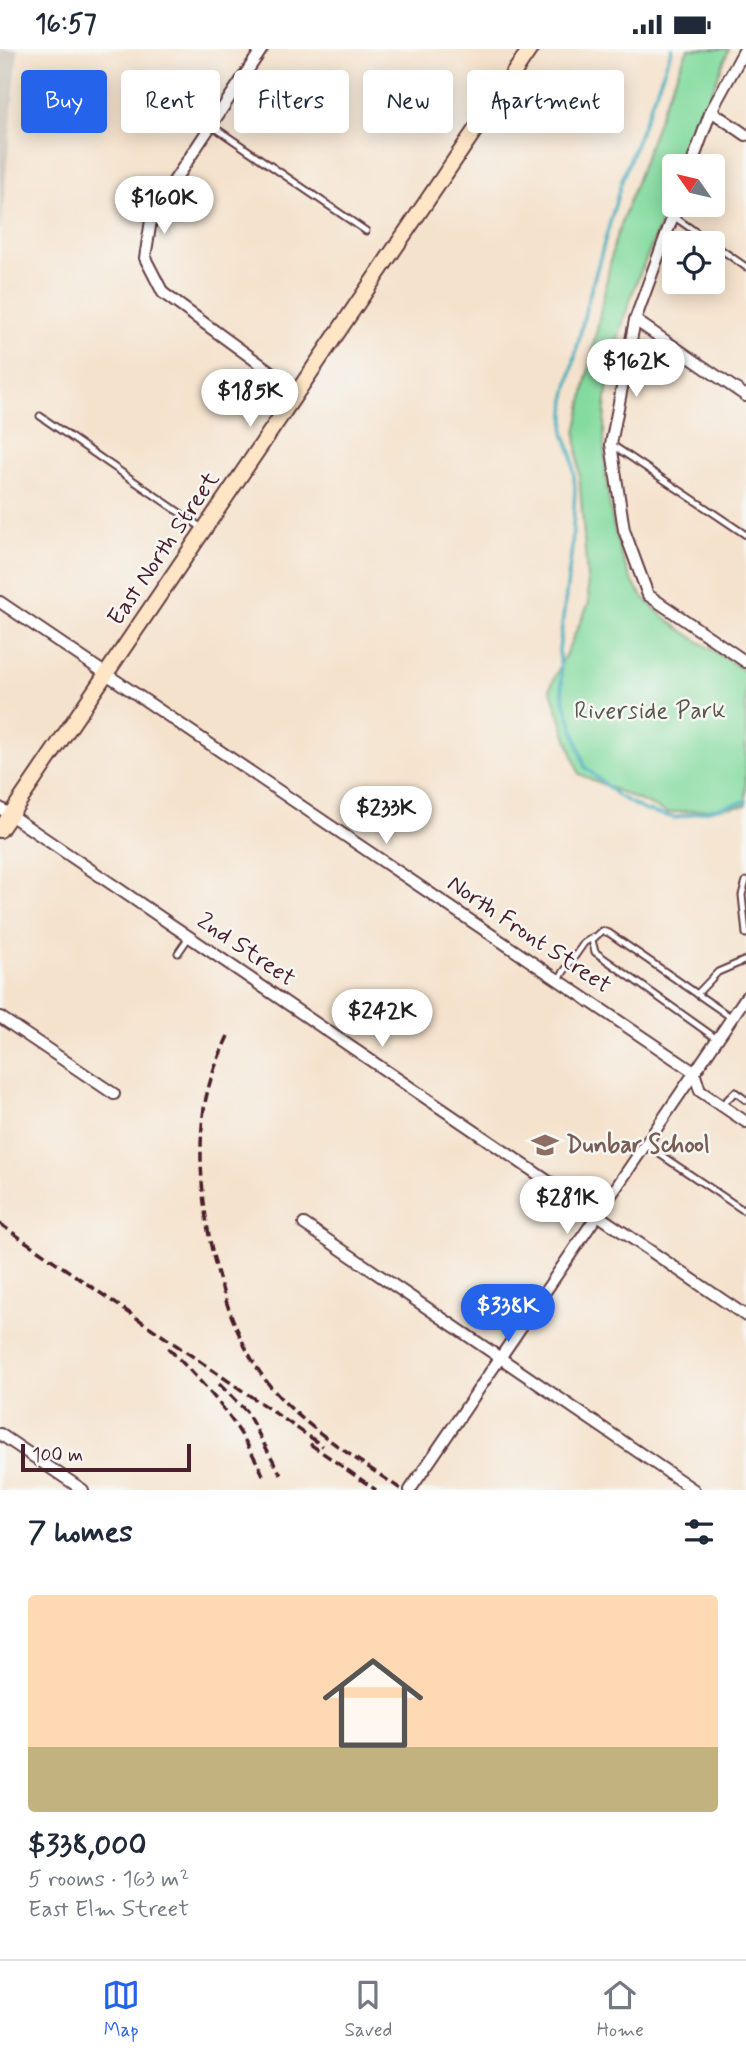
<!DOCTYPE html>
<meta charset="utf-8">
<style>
:root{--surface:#fff;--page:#f2f2f3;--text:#1f2937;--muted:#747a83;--line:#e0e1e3;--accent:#2563eb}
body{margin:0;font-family:Mynerve,sans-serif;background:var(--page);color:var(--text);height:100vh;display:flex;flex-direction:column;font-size:26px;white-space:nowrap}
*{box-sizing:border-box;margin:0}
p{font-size:23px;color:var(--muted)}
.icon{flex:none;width:38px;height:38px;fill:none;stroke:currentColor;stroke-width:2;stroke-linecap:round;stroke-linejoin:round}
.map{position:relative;height:1441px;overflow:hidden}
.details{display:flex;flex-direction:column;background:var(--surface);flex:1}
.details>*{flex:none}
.banner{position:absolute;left:21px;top:21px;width:705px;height:63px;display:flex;gap:14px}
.needle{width:46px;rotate:304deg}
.tools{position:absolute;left:662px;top:105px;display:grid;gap:14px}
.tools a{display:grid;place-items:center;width:63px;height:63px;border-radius:7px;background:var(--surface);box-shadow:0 4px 18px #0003;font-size:35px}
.scale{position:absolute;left:21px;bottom:18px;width:170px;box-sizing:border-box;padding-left:7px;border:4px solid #4a1f2b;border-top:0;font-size:19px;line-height:24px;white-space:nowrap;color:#4a1f2b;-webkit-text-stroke:5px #f6f6f2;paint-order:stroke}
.price{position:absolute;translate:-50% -60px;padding:0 16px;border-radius:24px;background:#fff;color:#222;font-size:23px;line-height:46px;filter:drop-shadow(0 2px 4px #0008)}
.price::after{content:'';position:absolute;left:50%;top:42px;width:21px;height:16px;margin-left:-10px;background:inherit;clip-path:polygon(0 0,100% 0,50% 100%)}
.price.current{background:var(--accent);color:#fff}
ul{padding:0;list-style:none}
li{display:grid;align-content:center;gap:14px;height:371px;padding:0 28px}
li span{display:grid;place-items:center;height:217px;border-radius:7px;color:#555}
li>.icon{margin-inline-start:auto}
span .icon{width:126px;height:126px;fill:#fffc;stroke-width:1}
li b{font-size:30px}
h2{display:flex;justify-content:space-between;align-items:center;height:84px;padding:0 28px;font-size:30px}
.chip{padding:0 24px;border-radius:7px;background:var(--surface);box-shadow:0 4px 18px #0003;font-size:24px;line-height:63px}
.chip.current{background:var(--accent);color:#fff}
.status{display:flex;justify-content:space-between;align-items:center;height:49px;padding:0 35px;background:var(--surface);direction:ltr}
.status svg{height:19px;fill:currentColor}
.menu{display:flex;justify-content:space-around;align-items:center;height:98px;border-top:2px solid var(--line);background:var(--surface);font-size:19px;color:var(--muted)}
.menu a{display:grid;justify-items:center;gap:4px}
.menu .current{color:var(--accent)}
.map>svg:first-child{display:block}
.industrial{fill:#cac3b8}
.green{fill:#84db9f;stroke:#677d65;stroke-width:2}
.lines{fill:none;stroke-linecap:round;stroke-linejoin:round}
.stream{stroke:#3dabbb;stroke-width:3.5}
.lane-casing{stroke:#643c43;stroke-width:9}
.street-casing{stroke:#643c43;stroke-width:14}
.secondary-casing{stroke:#643c43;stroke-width:18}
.lane{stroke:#fff;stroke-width:5}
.street{stroke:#fff;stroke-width:10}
.secondary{stroke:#fde5c5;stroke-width:14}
.rail{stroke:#4a1f2b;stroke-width:3.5;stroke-dasharray:10 5;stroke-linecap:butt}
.labels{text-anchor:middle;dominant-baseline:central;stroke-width:5;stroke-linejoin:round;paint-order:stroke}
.street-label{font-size:24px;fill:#4a1f2b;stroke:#f6f6f2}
.park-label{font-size:24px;fill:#5b574e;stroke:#f6f6f2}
.education-label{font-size:24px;font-weight:bold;fill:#785e54;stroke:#f6f6f2;text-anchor:start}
</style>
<div class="status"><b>16:57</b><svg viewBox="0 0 49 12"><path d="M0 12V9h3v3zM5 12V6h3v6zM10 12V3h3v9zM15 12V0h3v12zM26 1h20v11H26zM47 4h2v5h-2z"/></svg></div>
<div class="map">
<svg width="746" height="1441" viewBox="0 0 746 1441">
<rect width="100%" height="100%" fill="#f6f6f2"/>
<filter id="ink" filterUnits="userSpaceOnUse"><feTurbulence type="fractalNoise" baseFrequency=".0143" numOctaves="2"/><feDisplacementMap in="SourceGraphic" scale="14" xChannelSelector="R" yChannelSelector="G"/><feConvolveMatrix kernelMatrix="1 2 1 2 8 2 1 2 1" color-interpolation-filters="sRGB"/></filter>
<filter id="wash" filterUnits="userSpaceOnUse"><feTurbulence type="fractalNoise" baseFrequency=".00686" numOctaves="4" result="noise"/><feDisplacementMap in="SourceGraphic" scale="28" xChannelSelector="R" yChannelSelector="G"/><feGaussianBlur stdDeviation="1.57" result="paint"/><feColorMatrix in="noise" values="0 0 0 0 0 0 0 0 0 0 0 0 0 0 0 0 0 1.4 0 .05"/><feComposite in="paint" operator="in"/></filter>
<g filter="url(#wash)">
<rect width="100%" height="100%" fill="#f5e2cc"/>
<polygon class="industrial" points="0,0 18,0 0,190"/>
<path class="green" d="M 688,0 L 729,0 L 682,117 L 674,117 C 674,161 646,202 633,243 C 623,271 614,302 609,330 C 598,386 606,485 634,535 C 653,569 713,600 746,623 L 746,756 L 668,764 L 579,725 L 550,639 L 589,554 L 576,384 L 614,195 L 665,52 Z"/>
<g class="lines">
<polyline class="stream" points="672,0 622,131 587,255 566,347 564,384 572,406 575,440 572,498 559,601 563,647 585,718 618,747 644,761 675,769 746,752"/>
</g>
</g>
<g filter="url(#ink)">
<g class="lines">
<g class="lane-casing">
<g id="lane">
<polyline points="211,76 366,182"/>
<polyline points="673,167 746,218"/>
<polyline points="40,367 202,479"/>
<polyline points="611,395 746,486"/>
<polyline points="746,832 742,846 746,885"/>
<polyline points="178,904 189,888"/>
<polyline points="558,931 584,894 593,888"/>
<polyline points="697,945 718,923 746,911"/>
<polyline points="717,990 595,903 592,891 602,882 609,884 732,969"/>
<polyline points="722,1056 735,1043 746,1051"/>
<polyline points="646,1096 746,1163"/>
</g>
</g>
<g class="street-casing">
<g id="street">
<polyline points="262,0 152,165 145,209 163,244 297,342"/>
<polyline points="711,62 746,86"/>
<polyline points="691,117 711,62 745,0"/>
<polyline points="677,156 635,271 611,395 624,481 648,546 746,613"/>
<polyline points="635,271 746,347"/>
<polyline points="0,553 694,1023 700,1042 746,1073"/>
<polyline points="0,759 746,1267"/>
<polyline points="0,968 114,1045"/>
<polyline points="304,1175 694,1441"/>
<polyline points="0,1385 83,1441"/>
<polyline points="410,1441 746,948"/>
</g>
</g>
<g class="secondary-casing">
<polyline id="secondary" points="0,781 530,0"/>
</g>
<use href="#lane" class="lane"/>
<use href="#street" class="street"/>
<use href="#secondary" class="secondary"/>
<g class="rail">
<path d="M 228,987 C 216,1013 206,1039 203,1068 C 193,1149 220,1282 276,1344 C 311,1383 359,1411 402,1441"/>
<polyline points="0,1175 323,1397"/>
<path d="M 168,1299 C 213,1344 238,1372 265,1430"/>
<polyline points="219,1335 246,1362 281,1426"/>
<polyline points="310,1395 376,1441"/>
</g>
</g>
</g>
<defs>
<g id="school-bare" transform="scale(2.1)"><path d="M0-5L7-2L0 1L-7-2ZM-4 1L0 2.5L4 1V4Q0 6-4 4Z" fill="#8d6e63" stroke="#f6f6f2" stroke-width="2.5" paint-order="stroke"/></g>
</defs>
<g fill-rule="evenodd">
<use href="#school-bare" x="545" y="1096"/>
</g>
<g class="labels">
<g class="street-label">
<text transform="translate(164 500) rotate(-56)">East North Street</text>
<text transform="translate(529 886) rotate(34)">North Front Street</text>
<text transform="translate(246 901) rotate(34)">2nd Street</text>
</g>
<g class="park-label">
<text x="650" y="662">Riverside Park</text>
</g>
<g class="education-label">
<text x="566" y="1096">Dunbar School</text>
</g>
</g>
</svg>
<div class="tools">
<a><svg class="needle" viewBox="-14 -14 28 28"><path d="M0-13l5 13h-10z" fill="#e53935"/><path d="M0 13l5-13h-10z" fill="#747a83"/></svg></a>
<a><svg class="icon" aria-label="locate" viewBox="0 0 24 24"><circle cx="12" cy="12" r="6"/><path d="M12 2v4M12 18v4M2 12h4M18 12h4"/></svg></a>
</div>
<div class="scale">100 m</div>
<b class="price" style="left:164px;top:187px">$160K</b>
<b class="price" style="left:636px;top:350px">$162K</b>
<b class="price" style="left:250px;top:380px">$185K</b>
<b class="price" style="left:386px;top:797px">$233K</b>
<b class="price" style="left:382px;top:1000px">$242K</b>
<b class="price" style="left:567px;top:1187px">$281K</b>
<b class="price current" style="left:508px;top:1295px">$338K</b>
<div class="banner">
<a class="chip current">Buy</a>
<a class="chip">Rent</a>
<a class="chip">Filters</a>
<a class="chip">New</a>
<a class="chip">Apartment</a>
</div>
</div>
<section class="details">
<h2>7 homes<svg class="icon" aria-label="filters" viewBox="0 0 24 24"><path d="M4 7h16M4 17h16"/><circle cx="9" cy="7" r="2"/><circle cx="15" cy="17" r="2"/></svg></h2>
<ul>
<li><span style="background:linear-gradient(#ffd9b3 70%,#c2b280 0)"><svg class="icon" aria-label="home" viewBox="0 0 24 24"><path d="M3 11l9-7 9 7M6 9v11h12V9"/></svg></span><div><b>$338,000</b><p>5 rooms · 163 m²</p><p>East Elm Street</p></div></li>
</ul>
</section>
<nav class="menu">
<a class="current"><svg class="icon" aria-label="map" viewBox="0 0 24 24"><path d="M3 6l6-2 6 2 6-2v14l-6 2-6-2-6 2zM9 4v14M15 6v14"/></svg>Map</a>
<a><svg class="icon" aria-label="saved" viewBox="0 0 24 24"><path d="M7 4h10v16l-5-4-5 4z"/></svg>Saved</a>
<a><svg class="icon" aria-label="home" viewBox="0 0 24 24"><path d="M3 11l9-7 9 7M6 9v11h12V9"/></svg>Home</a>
</nav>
